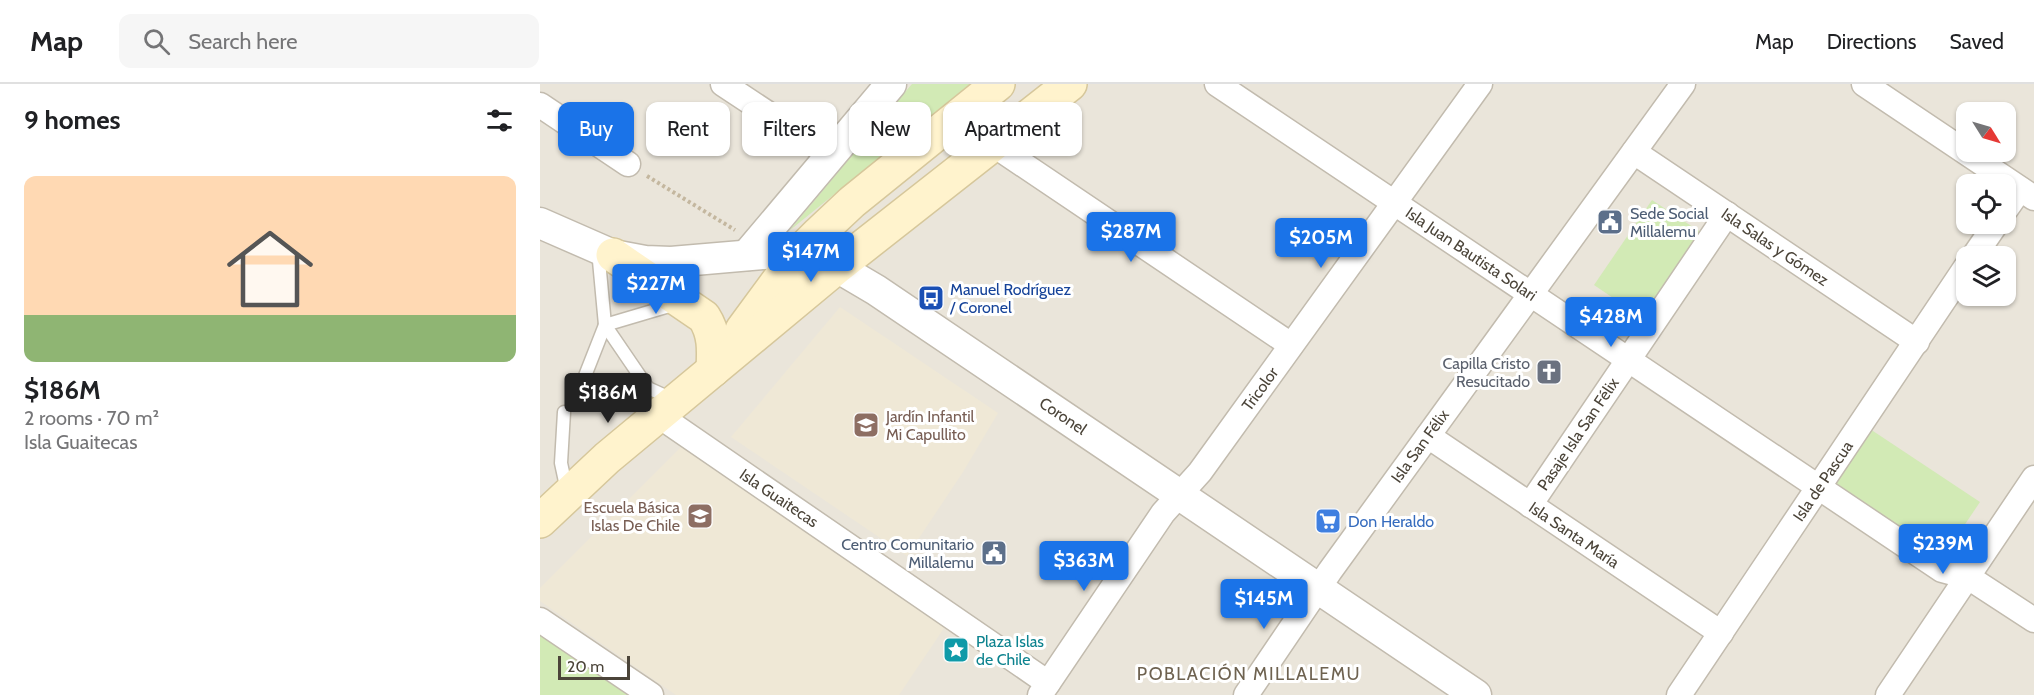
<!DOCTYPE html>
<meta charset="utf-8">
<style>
:root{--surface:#fff;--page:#f6f6f6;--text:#202124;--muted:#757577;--line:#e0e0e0;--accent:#1a73e8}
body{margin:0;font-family:Cabin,sans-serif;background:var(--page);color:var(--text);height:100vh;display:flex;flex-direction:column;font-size:22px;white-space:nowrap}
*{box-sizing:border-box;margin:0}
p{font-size:20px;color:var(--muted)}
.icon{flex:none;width:33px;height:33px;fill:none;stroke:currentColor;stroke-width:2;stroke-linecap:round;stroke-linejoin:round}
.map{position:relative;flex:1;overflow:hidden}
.sheet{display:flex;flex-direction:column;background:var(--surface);width:540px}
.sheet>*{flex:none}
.banner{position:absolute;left:18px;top:18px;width:570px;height:54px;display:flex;gap:12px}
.needle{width:39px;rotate:127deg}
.controls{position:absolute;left:1416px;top:18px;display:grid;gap:12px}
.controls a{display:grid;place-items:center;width:60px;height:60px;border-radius:12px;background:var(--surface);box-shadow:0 2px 4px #0004;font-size:30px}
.scale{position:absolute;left:18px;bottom:15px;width:72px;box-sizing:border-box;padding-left:6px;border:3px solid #4b4439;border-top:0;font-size:16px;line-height:21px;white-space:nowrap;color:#4b4439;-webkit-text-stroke:4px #fff;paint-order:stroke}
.price{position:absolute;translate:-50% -51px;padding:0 14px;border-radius:6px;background:var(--accent);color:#fff;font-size:20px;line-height:39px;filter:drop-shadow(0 2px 3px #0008)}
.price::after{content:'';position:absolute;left:50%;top:36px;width:18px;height:14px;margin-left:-9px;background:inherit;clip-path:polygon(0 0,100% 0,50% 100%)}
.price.current{background:#222;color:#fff}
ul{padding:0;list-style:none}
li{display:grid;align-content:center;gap:12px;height:318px;padding:0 24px}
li+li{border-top:2px solid var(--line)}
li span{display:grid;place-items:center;height:186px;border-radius:12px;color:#555}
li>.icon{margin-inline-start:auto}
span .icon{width:108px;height:108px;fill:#fffc;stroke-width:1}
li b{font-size:26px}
h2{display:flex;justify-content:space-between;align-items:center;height:72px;padding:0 24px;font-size:26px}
.chip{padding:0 21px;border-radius:12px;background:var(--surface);box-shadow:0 2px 4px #0004;font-size:21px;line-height:54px}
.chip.current{background:var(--accent);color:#fff}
header{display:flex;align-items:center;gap:36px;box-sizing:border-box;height:84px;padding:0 30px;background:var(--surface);border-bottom:2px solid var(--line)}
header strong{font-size:28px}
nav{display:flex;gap:33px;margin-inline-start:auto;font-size:21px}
.search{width:420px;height:54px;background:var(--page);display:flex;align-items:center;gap:15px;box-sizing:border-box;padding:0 21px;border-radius:12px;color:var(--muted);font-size:22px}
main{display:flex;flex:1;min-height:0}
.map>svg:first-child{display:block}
.residential{fill:#eae5da;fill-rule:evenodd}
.education{fill:#efe8d6}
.green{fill:#d2eab5}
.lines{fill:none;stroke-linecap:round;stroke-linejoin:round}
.service-casing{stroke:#c2bbae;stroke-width:15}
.minor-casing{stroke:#c2bbae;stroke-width:27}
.tertiary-casing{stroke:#c2bbae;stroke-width:33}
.secondary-casing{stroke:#d6c79b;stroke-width:36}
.path{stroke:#c4b79f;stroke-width:4;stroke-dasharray:3 3;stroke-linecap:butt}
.service{stroke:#fff;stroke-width:12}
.minor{stroke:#fff;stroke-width:24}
.tertiary{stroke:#fff;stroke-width:30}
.secondary{stroke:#fff3cd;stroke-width:33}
.labels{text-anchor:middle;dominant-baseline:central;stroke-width:6;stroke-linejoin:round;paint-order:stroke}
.service-label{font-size:16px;fill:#4e5e75;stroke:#fff;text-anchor:start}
.street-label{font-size:16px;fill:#4b4439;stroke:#fff}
.transit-label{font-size:16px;fill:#164399;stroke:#fff;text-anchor:start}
.worship-label{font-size:16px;fill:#5b616d;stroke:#fff;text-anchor:end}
.education-label{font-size:16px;fill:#785e54;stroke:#fff;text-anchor:start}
.shop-label{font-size:16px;fill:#366cbe;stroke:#fff;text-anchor:start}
.culture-label{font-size:16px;fill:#0d838f;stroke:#fff;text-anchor:start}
.neighbourhood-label{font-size:18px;letter-spacing:1.5px;fill:#6e6250;stroke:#fff}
</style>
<header>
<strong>Map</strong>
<div class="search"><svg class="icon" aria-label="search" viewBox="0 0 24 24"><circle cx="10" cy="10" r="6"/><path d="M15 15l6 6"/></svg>Search here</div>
<nav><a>Map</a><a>Directions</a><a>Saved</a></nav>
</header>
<main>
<section class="sheet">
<h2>9 homes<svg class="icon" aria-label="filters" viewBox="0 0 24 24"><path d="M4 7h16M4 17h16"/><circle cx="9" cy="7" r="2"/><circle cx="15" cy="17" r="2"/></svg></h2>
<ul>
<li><span style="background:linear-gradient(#ffd9b3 75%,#8fb573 0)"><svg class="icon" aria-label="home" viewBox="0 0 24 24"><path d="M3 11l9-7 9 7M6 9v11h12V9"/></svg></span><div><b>$186M</b><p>2 rooms · 70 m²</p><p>Isla Guaitecas</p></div></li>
</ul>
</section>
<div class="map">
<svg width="1494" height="611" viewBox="0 0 1494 611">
<rect width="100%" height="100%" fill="#f6f3ec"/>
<path class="residential" d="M 0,0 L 1494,0 L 1494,611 L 0,611 ZM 1426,28 L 1466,28 L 1466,68 L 1426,68 ZM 1426,100 L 1466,100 L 1466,140 L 1426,140 ZM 1426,172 L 1466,172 L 1466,212 L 1426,212 Z"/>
<g class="education">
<polygon points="300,223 458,329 423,388 367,472 191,353"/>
<polygon points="144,360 406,541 359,611 136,611 0,517 0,504"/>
</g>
<g class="green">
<polygon points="372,0 430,0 249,147 359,15"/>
<polygon points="1112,116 1162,149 1104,235 1054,201"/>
<polygon points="1330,345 1440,418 1403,473 1293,400"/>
<polygon points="0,545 96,611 0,611"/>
</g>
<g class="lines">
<g class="service-casing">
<g id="service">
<polyline points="58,166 65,241 108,304 132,315"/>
<polyline points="65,241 136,220"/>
<polyline points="43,297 65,241"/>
<polyline points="24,328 21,379 27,407"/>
</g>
</g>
<g class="minor-casing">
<g id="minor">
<polyline points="183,0 292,72"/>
<polyline points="677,0 1402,486 1428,493 1494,536"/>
<polyline points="1324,0 1494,114"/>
<polyline points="0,21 88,80"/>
<polyline points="454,61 751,261"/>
<polyline points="1094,68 1377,258"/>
<polyline points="1466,125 1480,105"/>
<polyline points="1434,172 1456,140"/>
<polyline points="118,331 508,599"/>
<polyline points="888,352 1181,549"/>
<polyline points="990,421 1187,130"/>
<polyline points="0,536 111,611"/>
<polyline points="500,611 623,429 660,388 940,0"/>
<polyline points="706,611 790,487 1143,0"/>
<polyline points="1139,611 1426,183"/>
<polyline points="1348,611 1494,394"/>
</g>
</g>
<g class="tertiary-casing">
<g id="tertiary">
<polyline points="0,139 73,171 105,177 131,178 236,169 258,170 297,183 336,206 936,611"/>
<polyline points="207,171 351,0"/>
</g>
</g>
<g class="secondary-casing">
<g id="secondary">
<path d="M 73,171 L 164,233 C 175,250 174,266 173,286"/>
<polyline points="202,246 258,170 279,149 312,118 458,0"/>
<polyline points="0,437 67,374 297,183 530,0"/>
</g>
</g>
<polyline class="path" points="107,92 195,146"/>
<use href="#service" class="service"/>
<use href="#minor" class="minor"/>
<use href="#tertiary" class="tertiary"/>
<use href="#secondary" class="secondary"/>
</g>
<defs>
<g id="civic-square" transform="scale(1.35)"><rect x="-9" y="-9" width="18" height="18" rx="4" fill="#5c6f8a" stroke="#fff"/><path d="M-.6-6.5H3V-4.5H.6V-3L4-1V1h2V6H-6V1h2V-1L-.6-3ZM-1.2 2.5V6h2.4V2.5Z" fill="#fff"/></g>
<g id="bus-square" transform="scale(1.35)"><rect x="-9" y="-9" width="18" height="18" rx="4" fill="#1a4fb4" stroke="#fff"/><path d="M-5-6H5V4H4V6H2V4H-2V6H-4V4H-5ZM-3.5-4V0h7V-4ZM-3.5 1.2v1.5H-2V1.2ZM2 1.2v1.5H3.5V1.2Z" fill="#fff"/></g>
<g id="church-square" transform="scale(1.35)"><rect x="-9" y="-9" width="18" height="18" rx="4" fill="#6b7280" stroke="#fff"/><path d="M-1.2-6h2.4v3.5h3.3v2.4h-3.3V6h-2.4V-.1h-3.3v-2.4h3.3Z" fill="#fff"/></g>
<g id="school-square" transform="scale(1.35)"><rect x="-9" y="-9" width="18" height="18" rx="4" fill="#8d6e63" stroke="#fff"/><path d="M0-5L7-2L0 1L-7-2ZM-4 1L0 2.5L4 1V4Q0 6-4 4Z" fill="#fff"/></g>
<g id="supermarket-square" transform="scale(1.35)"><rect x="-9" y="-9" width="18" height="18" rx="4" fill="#3f7fe0" stroke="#fff"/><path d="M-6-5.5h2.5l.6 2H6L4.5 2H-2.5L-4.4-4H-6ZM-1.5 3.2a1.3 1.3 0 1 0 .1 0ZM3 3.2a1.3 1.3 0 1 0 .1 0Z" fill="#fff"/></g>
<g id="sight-square" transform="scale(1.35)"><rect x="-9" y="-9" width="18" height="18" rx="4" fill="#0f9aa8" stroke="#fff"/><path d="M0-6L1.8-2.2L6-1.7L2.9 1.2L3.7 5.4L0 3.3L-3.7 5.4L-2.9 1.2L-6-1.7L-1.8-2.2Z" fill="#fff"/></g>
</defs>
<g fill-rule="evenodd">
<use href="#civic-square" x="1070" y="138"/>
<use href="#bus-square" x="391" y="214"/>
<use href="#church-square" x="1009" y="288"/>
<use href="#school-square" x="326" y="341"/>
<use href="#school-square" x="160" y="432"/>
<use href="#supermarket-square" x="788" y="437"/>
<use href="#civic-square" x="454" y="469"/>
<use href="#sight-square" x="416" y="566"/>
</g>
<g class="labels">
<g class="service-label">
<text x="1090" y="129">Sede Social<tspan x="1090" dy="18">Millalemu</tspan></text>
<text x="434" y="460" text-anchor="end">Centro Comunitario<tspan x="434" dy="18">Millalemu</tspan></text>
</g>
<g class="street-label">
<text transform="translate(1235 163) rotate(34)">Isla Salas y Gómez</text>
<text transform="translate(931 170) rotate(34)">Isla Juan Bautista Solari</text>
<text transform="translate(720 305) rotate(-54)">Tricolor</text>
<text transform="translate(523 332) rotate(34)">Coronel</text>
<text transform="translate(1038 350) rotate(-56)">Pasaje Isla San Félix</text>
<text transform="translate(880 362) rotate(-54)">Isla San Félix</text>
<text transform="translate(1283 397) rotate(-56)">Isla de Pascua</text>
<text transform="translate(239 414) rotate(34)">Isla Guaitecas</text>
<text transform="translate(1034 451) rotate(34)">Isla Santa María</text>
</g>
<g class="transit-label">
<text x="410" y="205">Manuel Rodríguez<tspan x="410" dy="18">/ Coronel</tspan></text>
</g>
<g class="worship-label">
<text x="990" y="279">Capilla Cristo<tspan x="990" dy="18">Resucitado</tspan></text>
</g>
<g class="education-label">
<text x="346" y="332">Jardín Infantil<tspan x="346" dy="18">Mi Capullito</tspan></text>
<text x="140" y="423" text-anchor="end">Escuela Básica<tspan x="140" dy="18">Islas De Chile</tspan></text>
</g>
<g class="shop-label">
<text x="808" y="437">Don Heraldo</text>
</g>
<g class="culture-label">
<text x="436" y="557">Plaza Islas<tspan x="436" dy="18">de Chile</tspan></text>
</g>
<g class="neighbourhood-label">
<text x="709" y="590">POBLACIÓN MILLALEMU</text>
</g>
</g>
</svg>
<div class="controls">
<a><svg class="needle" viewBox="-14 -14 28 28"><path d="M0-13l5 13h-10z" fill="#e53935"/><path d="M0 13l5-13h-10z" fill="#757577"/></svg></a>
<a><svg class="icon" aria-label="locate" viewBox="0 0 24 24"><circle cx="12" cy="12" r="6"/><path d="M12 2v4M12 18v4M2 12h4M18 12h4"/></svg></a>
<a><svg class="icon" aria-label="layers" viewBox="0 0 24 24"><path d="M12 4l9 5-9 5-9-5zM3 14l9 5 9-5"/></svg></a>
</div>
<div class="scale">20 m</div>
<b class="price" style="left:591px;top:179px">$287M</b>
<b class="price" style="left:781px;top:185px">$205M</b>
<b class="price" style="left:271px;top:199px">$147M</b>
<b class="price" style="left:116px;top:231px">$227M</b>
<b class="price" style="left:1071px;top:264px">$428M</b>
<b class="price current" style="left:68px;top:340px">$186M</b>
<b class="price" style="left:1403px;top:491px">$239M</b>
<b class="price" style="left:544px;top:508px">$363M</b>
<b class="price" style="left:724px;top:546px">$145M</b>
<div class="banner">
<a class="chip current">Buy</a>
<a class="chip">Rent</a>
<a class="chip">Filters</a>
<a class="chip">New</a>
<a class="chip">Apartment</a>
</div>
</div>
</main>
